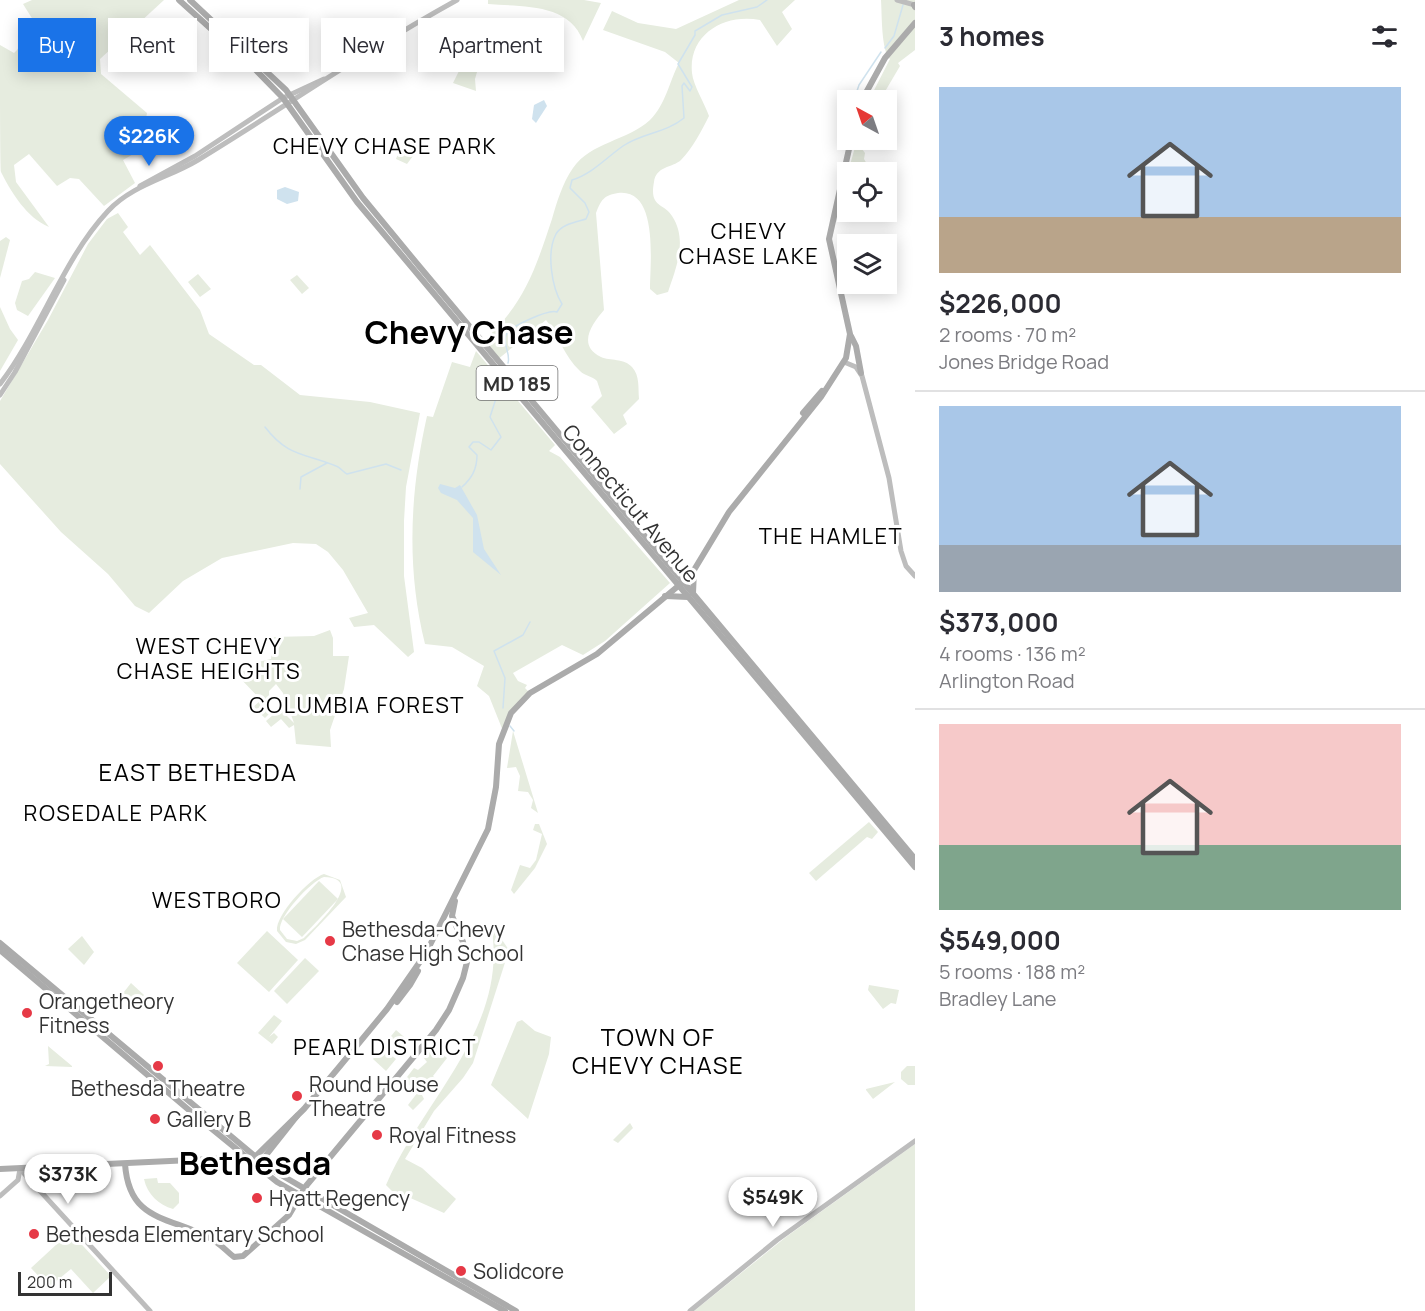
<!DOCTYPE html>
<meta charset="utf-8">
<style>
:root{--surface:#fff;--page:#f2f2f3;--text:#2b2b33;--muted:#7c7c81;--line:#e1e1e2;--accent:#1a73e8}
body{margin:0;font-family:Manrope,sans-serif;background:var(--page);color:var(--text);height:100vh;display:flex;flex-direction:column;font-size:22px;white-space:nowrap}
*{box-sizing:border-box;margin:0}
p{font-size:20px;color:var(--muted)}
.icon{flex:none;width:33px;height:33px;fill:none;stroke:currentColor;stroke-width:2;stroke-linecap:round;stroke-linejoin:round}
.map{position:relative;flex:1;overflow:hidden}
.drawer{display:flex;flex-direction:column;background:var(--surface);width:510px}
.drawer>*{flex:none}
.guide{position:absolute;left:18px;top:18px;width:570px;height:54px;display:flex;gap:12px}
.needle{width:39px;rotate:320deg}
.controls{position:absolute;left:837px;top:90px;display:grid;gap:12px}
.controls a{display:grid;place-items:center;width:60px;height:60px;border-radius:0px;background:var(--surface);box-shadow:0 3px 15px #0003;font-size:30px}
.scale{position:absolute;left:18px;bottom:15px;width:94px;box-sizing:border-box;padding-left:6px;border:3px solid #333;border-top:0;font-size:16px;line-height:21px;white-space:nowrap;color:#333;-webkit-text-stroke:4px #fff;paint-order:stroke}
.price{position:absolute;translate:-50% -51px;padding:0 14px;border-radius:21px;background:#fff;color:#222;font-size:20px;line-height:39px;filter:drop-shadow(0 2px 3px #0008)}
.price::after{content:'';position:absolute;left:50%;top:36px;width:18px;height:14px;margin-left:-9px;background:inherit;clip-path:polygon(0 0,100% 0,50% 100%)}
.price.current{background:var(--accent);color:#fff}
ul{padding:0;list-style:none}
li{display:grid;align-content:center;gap:12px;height:318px;padding:0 24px}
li+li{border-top:2px solid var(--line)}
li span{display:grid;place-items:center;height:186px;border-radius:0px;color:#555}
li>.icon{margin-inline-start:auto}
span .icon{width:108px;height:108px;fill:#fffc;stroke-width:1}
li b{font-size:26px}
h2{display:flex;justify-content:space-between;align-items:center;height:72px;padding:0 24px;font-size:26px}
.tag{padding:0 21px;border-radius:0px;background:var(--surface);box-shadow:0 3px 15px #0003;font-size:21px;line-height:54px}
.tag.current{background:var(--accent);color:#fff}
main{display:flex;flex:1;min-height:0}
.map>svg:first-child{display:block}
.green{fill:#e6ecdf;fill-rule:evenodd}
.water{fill:#cfe2ee}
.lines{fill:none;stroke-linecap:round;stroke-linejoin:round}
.stream{stroke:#cfe2ee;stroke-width:1.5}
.secondary{stroke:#bdbdbd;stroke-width:5}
.primary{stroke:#ababab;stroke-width:6}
.poi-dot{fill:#e63946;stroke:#fff;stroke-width:2}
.labels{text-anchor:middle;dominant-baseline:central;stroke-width:6;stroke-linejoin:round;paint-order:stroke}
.shield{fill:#fff;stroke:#707070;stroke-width:1.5}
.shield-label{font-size:20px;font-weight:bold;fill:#333}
.street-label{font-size:21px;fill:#333;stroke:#fff}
.poi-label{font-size:21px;fill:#333;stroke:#fff;text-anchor:start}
.neighbourhood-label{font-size:22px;letter-spacing:1.5px;fill:#000;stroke:#fff}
.quarter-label{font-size:24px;letter-spacing:1.5px;fill:#000;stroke:#fff}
.town-label{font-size:33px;font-weight:bold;fill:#000;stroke:#fff}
</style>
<main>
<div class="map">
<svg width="915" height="1311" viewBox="0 0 915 1311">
<rect width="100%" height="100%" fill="#fff"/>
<g class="green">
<path d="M 32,0 L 164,0 L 100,59 L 101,74 L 147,113 L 145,124 L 154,142 L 123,160 L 135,183 L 104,206 L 79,179 L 70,178 L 57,186 L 29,154 L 14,165 L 16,182 L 49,227 C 27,218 11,192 1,172 C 0,163 0,63 0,45 L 14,53 L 17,50 L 35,23 L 23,4 Z"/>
<path d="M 488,0 L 584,0 L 601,3 L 583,41 C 569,3 523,7 488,4 Z"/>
<path d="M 739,0 L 795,0 L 782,12 L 792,29 L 777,46 L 760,20 C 725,13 688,34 692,73 C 693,85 705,104 709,116 C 702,130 692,149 681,160 C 672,168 656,166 654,182 C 649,208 664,203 672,216 C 688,240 676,268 668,292 L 657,295 L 650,289 C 650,263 659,188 618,193 C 604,195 601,200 596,213 L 604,310 C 593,323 576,345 601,357 C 610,361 624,358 632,367 C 640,376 638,387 639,399 L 623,415 L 627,424 L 614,434 L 591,407 L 602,396 L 597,381 C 592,376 585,376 580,371 C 564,356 559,336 546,320 L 497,360 L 483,341 C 524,305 535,270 552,219 C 557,202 562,184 573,168 C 591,142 627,141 650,120 C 666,104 669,82 679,63 L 665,52 L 603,30 L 612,11 L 638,23 L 676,29 Z"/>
<path d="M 881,0 L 915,0 L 915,50 L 898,63 L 900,66 L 880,100 L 869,100 L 890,59 C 881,51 882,13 881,0 Z"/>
<polygon points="473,26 478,36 461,48 455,37"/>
<polygon points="464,52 481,58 475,79 476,91 453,83 464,61 459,55"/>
<polygon points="857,140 865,140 862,149 865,153 864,159 867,164 862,172 848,172"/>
<polygon points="401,146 416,152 407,164 396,159"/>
<polygon points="118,213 128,227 123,232 140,255 150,245 200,310 209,334 254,365 261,365 300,395 370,402 420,413 406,487 404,521 404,576 414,652 408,657 374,625 354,627 349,618 368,613 343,570 328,552 316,544 293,543 222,558 183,581 149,613 135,606 108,574 61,532 0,464 0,401 48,320 88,244 107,219"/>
<polygon points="6,237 10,240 0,278 0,241"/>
<polygon points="35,272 55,278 28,316 17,310 15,303 22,281 29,279"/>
<polygon points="198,274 211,289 200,297 188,282"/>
<polygon points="297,275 309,288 302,294 290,280"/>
<polygon points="0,307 10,329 18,340 0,371"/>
<path d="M 476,351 L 555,445 L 549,451 L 560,457 L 670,583 L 605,641 L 583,655 L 562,645 L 513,673 L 518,681 L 527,685 L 525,688 L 530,693 L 520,703 L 503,731 L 489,696 L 477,686 L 484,666 L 452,647 L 425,644 C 406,567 410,492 427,416 L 433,417 L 452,362 L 470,367 Z"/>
<polygon points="330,630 333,638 333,656 349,656 344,689 330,730 331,747 296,744 294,725 289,728 281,719 271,727 266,721 280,709 294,723 283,693 276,684 269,691 269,706 273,710 265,718 253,707 261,700 236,674 255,667 265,671 258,662 271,659 273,637 314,636"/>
<polygon points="513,731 538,813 531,808 533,800 528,792 518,791 520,776 516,767 507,768"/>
<polygon points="869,822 878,832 872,839 867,837 816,881 809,873"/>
<polygon points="539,824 547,844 535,868 514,894 511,890 520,865 530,868 536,860 542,834 533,830 535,824"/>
<path d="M 324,874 L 340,880 L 346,897 L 305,940 L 296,944 L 286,942 L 277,931 C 275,915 310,878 324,874 ZM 324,877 C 369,878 314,928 304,938 L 297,941 L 287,939 L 280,930 C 278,917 311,881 324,877 Z"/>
<polygon points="319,881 338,899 302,937 283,919"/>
<path d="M 491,924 L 509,950 L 473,1063 L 463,1078 L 434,1111 L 405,1159 L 422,1168 L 456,1199 L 444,1213 L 397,1192 L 395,1194 L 386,1185 C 424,1097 510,1028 491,924 Z"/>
<polygon points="267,931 298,960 269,992 237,963"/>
<polygon points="82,936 94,952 84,965 68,949"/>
<polygon points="305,958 319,971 287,1004 274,991"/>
<polygon points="131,983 144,995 133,1008 120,997"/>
<polygon points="869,985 899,990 896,1004 891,1003 883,1009 868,990"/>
<polygon points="274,1015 282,1021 269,1037 274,1033 278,1037 272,1044 258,1033"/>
<polygon points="522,1020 535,1031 551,1037 549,1054 528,1119 491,1085 517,1022"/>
<polygon points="396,1030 410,1042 401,1053 387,1041"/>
<polygon points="48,1046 72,1066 72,1067 45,1066 49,1064"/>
<polygon points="432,1046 447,1058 433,1076 436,1079 422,1095 424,1099 413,1110 408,1105 418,1092 404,1081 414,1068 418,1070 427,1062 423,1057"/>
<polygon points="382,1048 396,1059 386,1071 373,1059"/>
<polygon points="907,1066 915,1066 915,1085 908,1085 901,1079 901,1072"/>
<polygon points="895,1082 873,1099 866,1090 866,1089"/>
<polygon points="630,1123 633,1128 618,1143 613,1140"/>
<polygon points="915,1144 915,1311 694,1311 786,1237"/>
<path d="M 157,1178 L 158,1183 L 170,1183 L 179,1193 L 179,1203 L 173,1209 C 159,1205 147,1194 144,1179 Z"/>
<polygon points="70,1232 111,1276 93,1293 71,1269 49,1287 31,1268"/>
</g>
<g class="water">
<polygon points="544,100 547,106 536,123 532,119 534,105"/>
<polygon points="285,187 299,192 298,201 287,204 277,199 277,190"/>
<polygon points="440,484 455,488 460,485 477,515 484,549 501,575 473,552 473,518 457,500 441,493 438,488"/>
</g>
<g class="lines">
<g class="stream">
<polyline points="885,48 894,36 903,5"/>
<polyline points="854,100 859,85 881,52"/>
<path d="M 508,363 C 511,354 502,343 506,335 C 510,326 549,309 557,312 L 562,304 C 552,288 546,253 556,234 C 562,224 576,222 586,219 L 589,212 L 585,203 L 570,188 L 572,180 C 592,174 607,157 623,146 C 642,133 666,133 684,118 L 682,86 L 684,83 L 690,91 L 692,87 L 678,64 L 695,35 L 695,31 L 722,15 L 757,7 L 767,0"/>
<path d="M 265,427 C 288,457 304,453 336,466 C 340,467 343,472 347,474 L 386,464 L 401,470"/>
<path d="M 462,487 C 472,478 477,469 477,455 L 469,447 L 473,442 L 479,442 L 491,450 L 501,437 L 490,417 L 500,386"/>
<polyline points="300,489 301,477 327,463"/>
<polyline points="503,708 505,678 494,651 523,635 530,622"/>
<polyline points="510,726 514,731"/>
</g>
<g class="secondary">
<polyline points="897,0 915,5"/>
<polyline points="140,186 195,156 283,98 324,79"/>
<polyline points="844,362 856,367 862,376 889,478 901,551 906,566 915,576"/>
<path d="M 0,384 C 40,332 63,259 108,211 C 132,185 168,178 198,160 C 285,107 368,49 457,0"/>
<polyline points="0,395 15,372 64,280"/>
<polyline points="20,1169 150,1311"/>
<polyline points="0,1196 18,1180 20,1169"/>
<polyline points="690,1311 777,1240 915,1141"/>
</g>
<g class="primary">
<polyline points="179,0 251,65 283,98 357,202 915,867"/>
<polyline points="190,0 286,90 363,198 419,266 915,859"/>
<polyline points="914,5 915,7"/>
<polyline points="862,100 885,58 915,23"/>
<polyline points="851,336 856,346 861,373"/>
<polyline points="803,413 822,391"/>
<polyline points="693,593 694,570"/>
<polyline points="665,596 688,597"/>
<polyline points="0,943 269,1168 516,1311"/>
<polyline points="0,950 196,1116 277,1182 505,1311"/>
<polyline points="397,1002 410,985 418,971"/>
<path d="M 125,1164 C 129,1221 167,1216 208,1237 C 219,1242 225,1250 234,1257 L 243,1256 L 289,1215 L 306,1186 L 436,1030 L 449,1010 L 463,978 L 467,962 L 463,942 L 452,916 L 455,901"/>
<polyline points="259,1164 297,1116"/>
<polyline points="0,1169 255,1157 304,1109 340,1066 387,1009 426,953 488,829 496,787 499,744 511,713 530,693 597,654 683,582 694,570 729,512 821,397 846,358 850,334 829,239 851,140"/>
</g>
</g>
<g class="poi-dot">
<circle cx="330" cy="941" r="6"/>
<circle cx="27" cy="1013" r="6"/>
<circle cx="158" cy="1066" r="6"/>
<circle cx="297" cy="1096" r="6"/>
<circle cx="155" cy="1119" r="6"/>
<circle cx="377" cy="1135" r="6"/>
<circle cx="257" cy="1198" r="6"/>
<circle cx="34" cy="1234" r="6"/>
<circle cx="461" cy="1271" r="6"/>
</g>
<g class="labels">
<rect class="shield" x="476.5" y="366" width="81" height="34" rx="4.5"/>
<g class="shield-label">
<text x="517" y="383">MD 185</text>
</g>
<g class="street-label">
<text transform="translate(631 503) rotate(50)">Connecticut Avenue</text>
</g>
<g class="poi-label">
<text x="342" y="929">Bethesda-Chevy<tspan x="342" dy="24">Chase High School</tspan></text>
<text x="39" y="1001">Orangetheory<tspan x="39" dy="24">Fitness</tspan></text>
<text x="309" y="1084">Round House<tspan x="309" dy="24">Theatre</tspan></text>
<text x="158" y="1088" text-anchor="middle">Bethesda Theatre</text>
<text x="167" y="1119">Gallery B</text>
<text x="389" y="1135">Royal Fitness</text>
<text x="269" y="1198">Hyatt Regency</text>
<text x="46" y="1234">Bethesda Elementary School</text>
<text x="473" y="1271">Solidcore</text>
</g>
<g class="neighbourhood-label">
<text x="385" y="146">CHEVY CHASE PARK</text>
<text x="749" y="231">CHEVY<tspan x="749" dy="25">CHASE LAKE</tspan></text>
<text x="831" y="536">THE HAMLET</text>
<text x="209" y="646">WEST CHEVY<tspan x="209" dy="25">CHASE HEIGHTS</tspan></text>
<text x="357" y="705">COLUMBIA FOREST</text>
<text x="116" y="813">ROSEDALE PARK</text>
<text x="217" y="900">WESTBORO</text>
<text x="385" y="1047">PEARL DISTRICT</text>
</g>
<g class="quarter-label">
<text x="198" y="771">EAST BETHESDA</text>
<text x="658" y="1036">TOWN OF<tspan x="658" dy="28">CHEVY CHASE</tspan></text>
</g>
<g class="town-label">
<text x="469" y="331">Chevy Chase</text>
<text x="255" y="1162">Bethesda</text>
</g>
</g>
</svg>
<div class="controls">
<a><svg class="needle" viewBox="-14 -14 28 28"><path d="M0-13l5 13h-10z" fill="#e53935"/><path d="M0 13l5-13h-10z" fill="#7c7c81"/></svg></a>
<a><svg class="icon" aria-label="locate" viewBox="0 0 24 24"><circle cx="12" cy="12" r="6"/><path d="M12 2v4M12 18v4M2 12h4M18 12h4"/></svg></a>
<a><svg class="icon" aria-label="layers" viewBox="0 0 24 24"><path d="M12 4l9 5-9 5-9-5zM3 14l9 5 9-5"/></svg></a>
</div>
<div class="scale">200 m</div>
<b class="price current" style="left:149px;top:167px">$226K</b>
<b class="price" style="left:68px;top:1205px">$373K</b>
<b class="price" style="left:773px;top:1228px">$549K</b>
<div class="guide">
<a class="tag current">Buy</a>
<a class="tag">Rent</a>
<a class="tag">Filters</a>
<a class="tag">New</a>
<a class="tag">Apartment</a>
</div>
</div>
<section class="drawer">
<h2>3 homes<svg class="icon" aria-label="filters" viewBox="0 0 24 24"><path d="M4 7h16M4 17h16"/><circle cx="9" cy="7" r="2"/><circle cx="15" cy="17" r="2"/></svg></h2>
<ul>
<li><span style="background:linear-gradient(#a9c7e8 70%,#b9a48a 0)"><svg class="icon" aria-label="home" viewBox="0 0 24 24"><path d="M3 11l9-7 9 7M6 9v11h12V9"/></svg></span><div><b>$226,000</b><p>2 rooms · 70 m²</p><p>Jones Bridge Road</p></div></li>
<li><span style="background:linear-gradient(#a9c7e8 75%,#9aa5b1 0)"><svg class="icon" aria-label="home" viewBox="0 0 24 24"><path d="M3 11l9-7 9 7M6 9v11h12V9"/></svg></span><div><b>$373,000</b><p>4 rooms · 136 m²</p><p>Arlington Road</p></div></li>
<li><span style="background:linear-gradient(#f6c9c9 65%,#7fa58c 0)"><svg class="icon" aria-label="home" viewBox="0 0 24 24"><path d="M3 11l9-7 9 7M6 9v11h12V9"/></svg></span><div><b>$549,000</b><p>5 rooms · 188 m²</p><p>Bradley Lane</p></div></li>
</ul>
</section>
</main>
